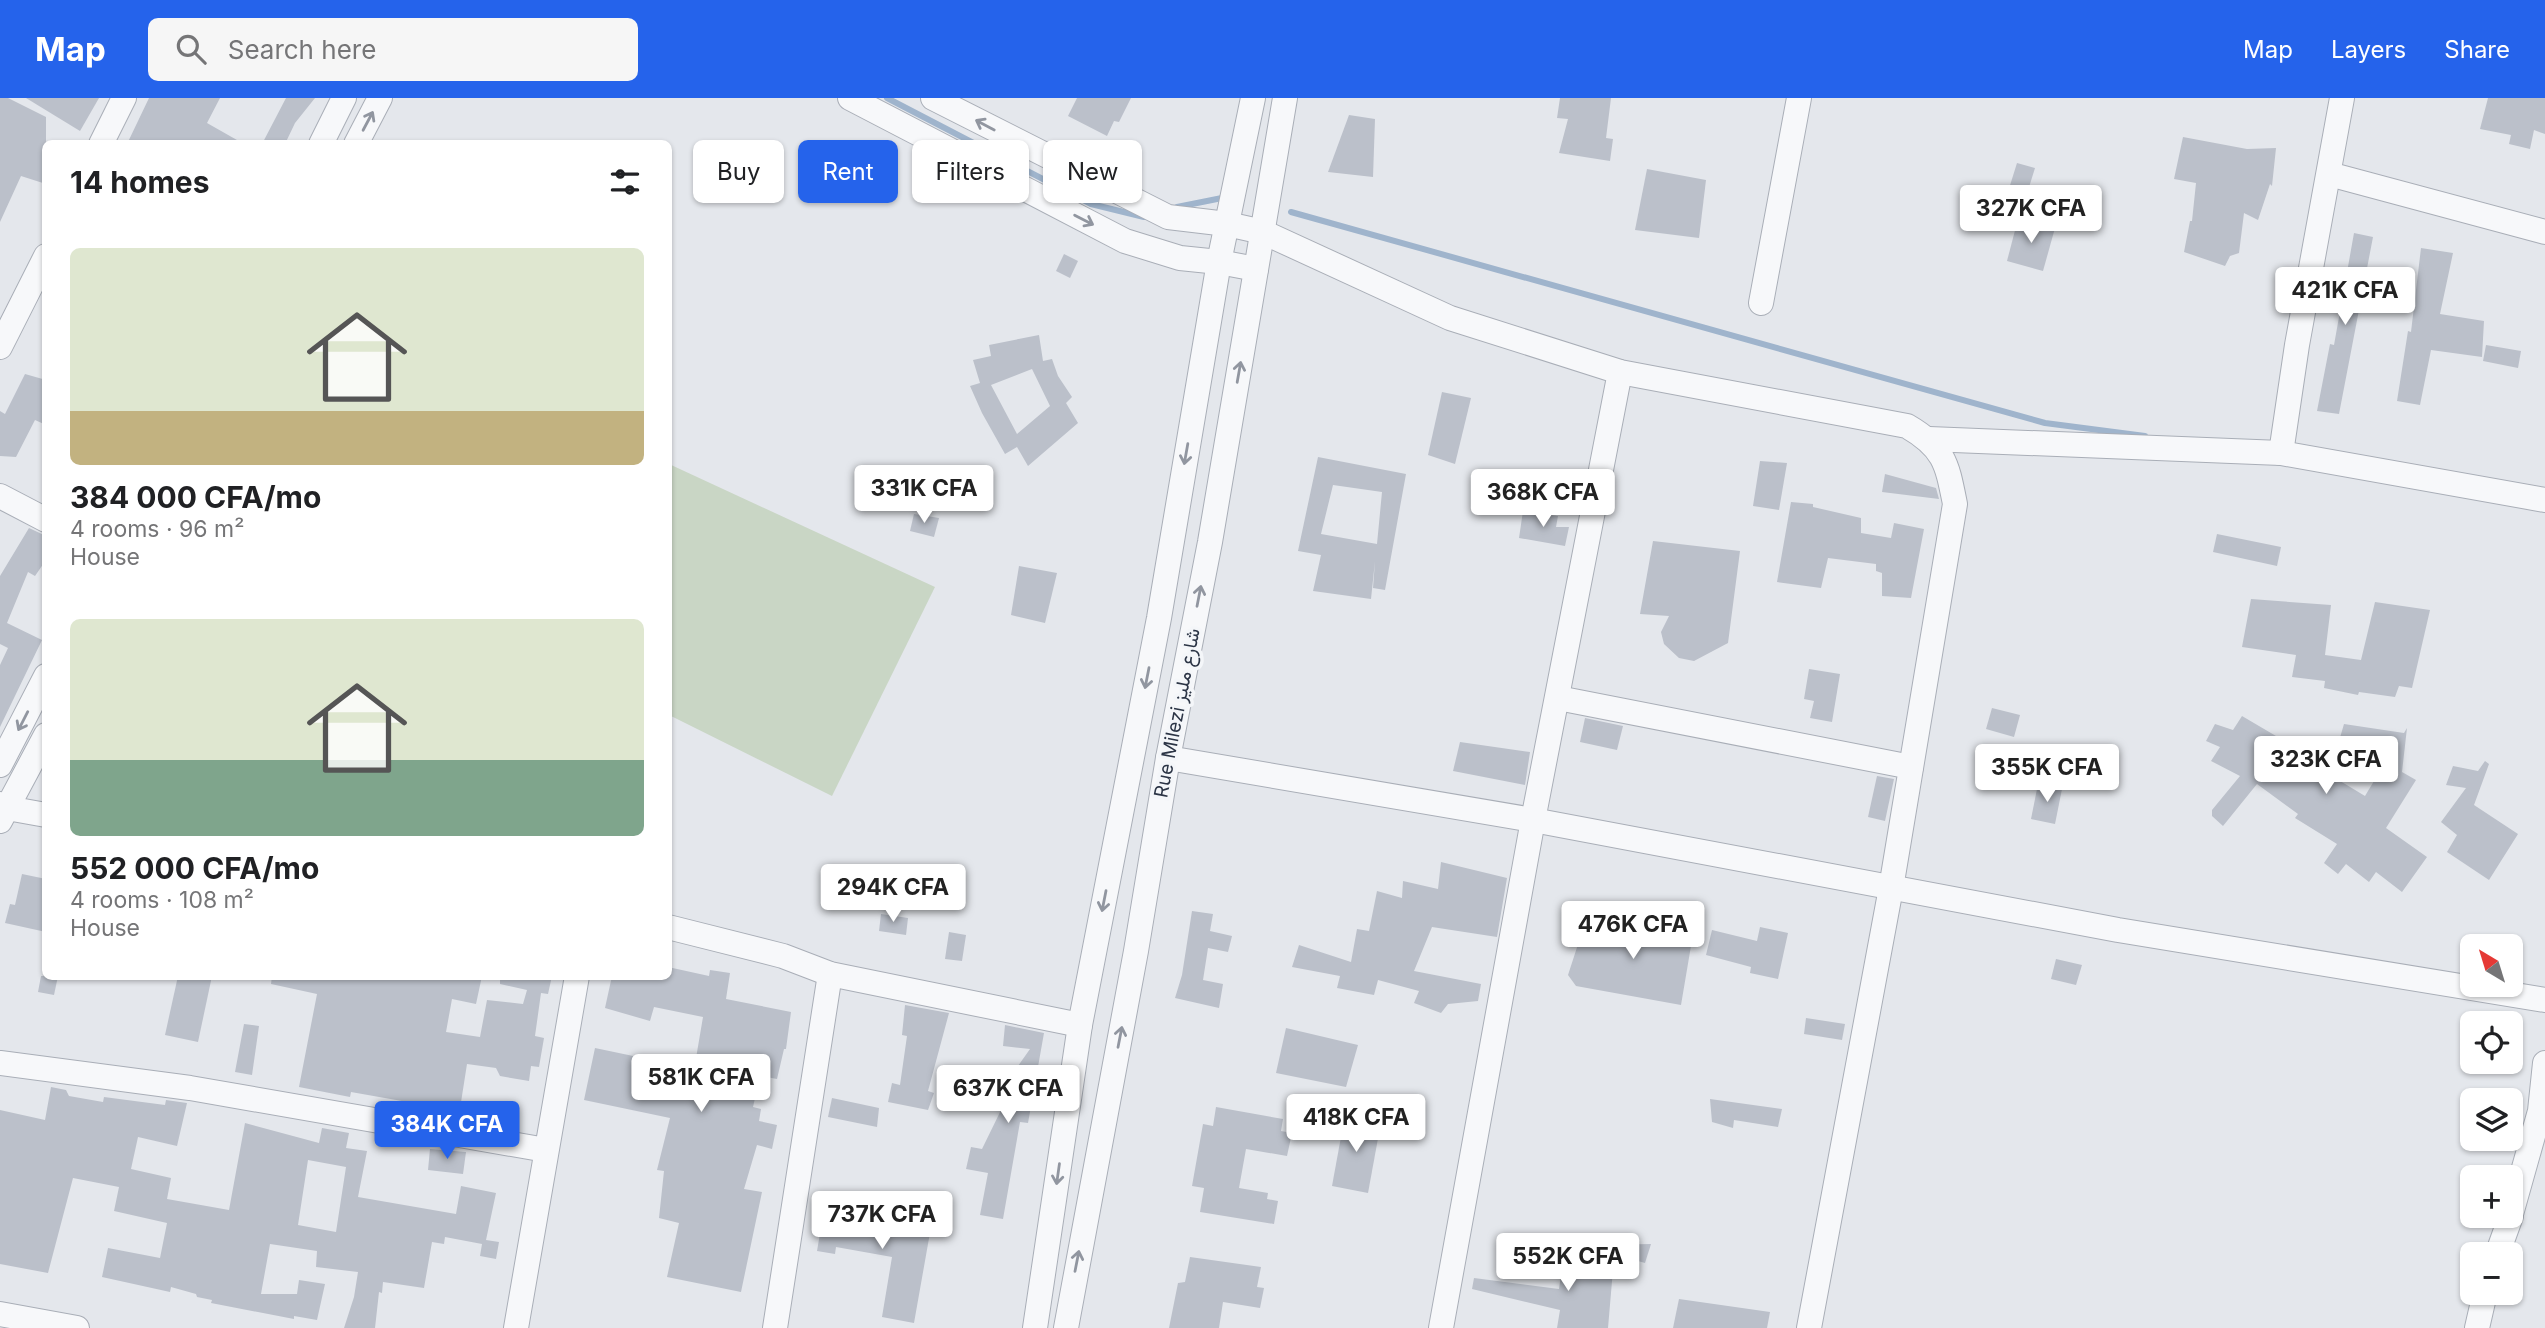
<!DOCTYPE html>
<meta charset="utf-8">
<style>
:root{--surface:#fff;--page:#f6f6f6;--text:#202124;--muted:#757577;--accent:#2563eb}
body{margin:0;font-family:Inter,Vazirmatn,sans-serif;background:var(--page);color:var(--text);height:100vh;display:flex;flex-direction:column;font-size:26px;white-space:nowrap}
*{box-sizing:border-box;margin:0}
p{font-size:23px;color:var(--muted)}
.icon{flex:none;width:38px;height:38px;fill:none;stroke:currentColor;stroke-width:2;stroke-linecap:round;stroke-linejoin:round}
.map{position:relative;flex:1;overflow:hidden}
.details{position:absolute;left:42px;top:42px;width:630px;height:840px;display:flex;flex-direction:column;background:var(--surface);border-radius:10px;box-shadow:0 2px 5px #0004}
.details>*{flex:none}
.top-card{position:absolute;left:693px;top:42px;width:665px;height:63px;display:flex;gap:14px}
.needle{width:46px;rotate:322deg}
.tools{position:absolute;left:2460px;top:836px;display:grid;gap:14px}
.tools a{display:grid;place-items:center;width:63px;height:63px;border-radius:10px;background:var(--surface);box-shadow:0 2px 5px #0004;font-size:35px}
.price{position:absolute;translate:-50% -60px;padding:0 16px;border-radius:7px;background:#fff;color:#222;font-size:23px;line-height:46px;filter:drop-shadow(0 2px 4px #0008)}
.price::after{content:'';position:absolute;left:50%;top:42px;width:21px;height:16px;margin-left:-10px;background:inherit;clip-path:polygon(0 0,100% 0,50% 100%)}
.price.selected{background:var(--accent);color:#fff}
ul{padding:0;list-style:none}
li{display:grid;align-content:center;gap:14px;height:371px;padding:0 28px}
li span{display:grid;place-items:center;height:217px;border-radius:10px;color:#555}
li>.icon{margin-inline-start:auto}
span .icon{width:126px;height:126px;fill:#fffc;stroke-width:1}
li b{font-size:30px}
h2{display:flex;justify-content:space-between;align-items:center;height:84px;padding:0 28px;font-size:30px}
.chip{padding:0 24px;border-radius:10px;background:var(--surface);box-shadow:0 2px 5px #0004;font-size:24px;line-height:63px}
.chip.selected{background:var(--accent);color:#fff}
header{display:flex;align-items:center;gap:42px;box-sizing:border-box;height:98px;padding:0 35px;background:var(--accent);color:#fff}
header strong{font-size:33px}
nav{display:flex;gap:38px;margin-inline-start:auto;font-size:24px}
.search{width:490px;height:63px;background:var(--page);display:flex;align-items:center;gap:18px;box-sizing:border-box;padding:0 24px;border-radius:10px;color:var(--muted);font-size:26px}
.map>svg:first-child{display:block}
.green{fill:#c9d6c5}
.lines{fill:none;stroke-linecap:round;stroke-linejoin:round}
.stream{stroke:#9fb4cc;stroke-width:6}
.building{fill:#bbc0ca;fill-rule:evenodd}
.minor-casing{stroke:#a9aeb7;stroke-width:26}
.minor{stroke:#f7f8fa;stroke-width:24}
.oneway{stroke:#9196a0}
.labels{text-anchor:middle;dominant-baseline:central;stroke-width:7;stroke-linejoin:round;paint-order:stroke}
.street-label{font-size:19px;fill:#2b3445;stroke:#f4f6f9}
</style>
<header>
<strong>Map</strong>
<div class="search"><svg class="icon" aria-label="search" viewBox="0 0 24 24"><circle cx="10" cy="10" r="6"/><path d="M15 15l6 6"/></svg>Search here</div>
<nav><a>Map</a><a>Layers</a><a>Share</a></nav>
</header>
<div class="map">
<svg width="2545" height="1230" viewBox="0 0 2545 1230">
<rect width="100%" height="100%" fill="#e4e7ec"/>
<polygon class="green" points="669,366 935,489 832,698 669,617"/>
<g class="lines">
<g class="stream">
<polyline points="887,0 1091,106 1144,119"/>
<polyline points="1177,109 1222,100"/>
<polyline points="1291,114 2045,325 2145,338"/>
</g>
</g>
<g class="building">
<polygon points="0,0 8,0 46,19 46,86 21,78 0,124"/>
<polygon points="26,0 99,0 80,33"/>
<polygon points="149,0 220,0 207,25 244,46 127,46"/>
<polygon points="286,0 315,0 295,25 285,46 262,46"/>
<polygon points="1077,0 1131,0 1119,24 1114,23 1107,38 1068,18"/>
<polygon points="1560,0 1611,0 1606,40 1613,41 1610,63 1559,55 1568,21 1557,20"/>
<polygon points="2488,0 2545,0 2545,36 2534,32 2530,51 2509,46 2511,37 2480,31"/>
<polygon points="1349,17 1375,21 1373,79 1328,74"/>
<polygon points="2183,39 2247,51 2276,50 2272,88 2270,86 2258,122 2244,115 2239,155 2230,158 2225,168 2184,154 2190,123 2192,123 2196,85 2174,81"/>
<polygon points="2017,65 2035,70 2025,102 2007,97"/>
<polygon points="1647,71 1706,82 1699,140 1635,132"/>
<polygon points="2018,121 2055,130 2043,173 2007,163"/>
<polygon points="2354,135 2373,139 2339,316 2317,313 2330,246 2334,247"/>
<polygon points="2421,150 2453,155 2440,216 2484,223 2482,259 2431,252 2420,307 2397,303 2408,233 2411,234"/>
<polygon points="1064,156 1078,163 1070,180 1056,173"/>
<path d="M 1039,237 L 1043,263 L 1052,261 L 1058,278 L 1072,299 L 1066,305 L 1078,325 L 1028,368 L 1017,349 L 1005,356 L 982,315 L 970,288 L 980,285 L 973,262 L 991,258 L 989,247 ZM 1032,271 L 1050,308 L 1017,336 L 991,287 Z"/>
<polygon points="2486,247 2521,253 2518,270 2483,263"/>
<polygon points="25,276 46,282 46,327 35,322 16,359 0,358 0,313 5,316"/>
<polygon points="1442,294 1471,300 1455,366 1428,357"/>
<path d="M 1318,359 L 1406,376 L 1385,492 L 1373,490 L 1375,463 L 1371,501 L 1313,493 L 1321,457 L 1298,453 ZM 1333,387 L 1382,394 L 1377,446 L 1321,436 Z"/>
<polygon points="1760,363 1787,365 1779,412 1753,408"/>
<polygon points="1885,376 1936,390 1939,401 1882,394"/>
<polygon points="1791,404 1813,406 1813,409 1861,420 1861,435 1891,440 1894,425 1924,431 1911,500 1882,498 1882,475 1876,473 1876,466 1828,460 1821,490 1777,484"/>
<polygon points="1523,413 1558,418 1556,429 1569,429 1565,448 1519,440"/>
<polygon points="914,416 939,420 934,439 910,433"/>
<polygon points="29,430 46,438 46,462 35,478 28,474 7,525 42,542 0,629 0,567 8,550 0,546 0,478"/>
<polygon points="2217,436 2281,449 2277,468 2213,454"/>
<polygon points="1653,443 1740,453 1728,545 1694,563 1679,560 1664,546 1661,534 1669,518 1640,516"/>
<polygon points="1019,468 1057,475 1045,525 1011,517"/>
<polygon points="2251,501 2331,507 2325,557 2361,562 2375,504 2430,512 2412,590 2399,588 2395,599 2359,594 2358,597 2324,590 2325,583 2292,579 2296,557 2242,549"/>
<polygon points="1809,571 1840,576 1832,624 1810,620 1814,603 1804,601"/>
<polygon points="1992,610 2020,617 2014,639 1986,631"/>
<polygon points="2242,618 2276,638 2307,660 2307,663 2365,698 2392,653 2339,643 2344,626 2404,635 2407,630 2402,674 2416,682 2386,730 2427,759 2402,794 2376,774 2369,784 2346,766 2338,776 2324,765 2337,746 2295,720 2298,716 2257,686 2223,728 2212,718 2212,712 2240,678 2211,663 2220,649 2206,643 2215,626 2233,632"/>
<polygon points="1585,620 1623,628 1617,652 1580,644"/>
<polygon points="1460,644 1530,654 1525,687 1453,673"/>
<polygon points="2485,663 2489,666 2474,707 2518,736 2489,782 2447,754 2457,737 2441,724 2466,690 2446,687 2453,668 2478,673"/>
<polygon points="1877,678 1894,681 1885,723 1868,719"/>
<polygon points="2038,686 2062,691 2055,726 2031,721"/>
<polygon points="1441,764 1507,780 1497,839 1432,829 1414,873 1481,886 1478,903 1448,906 1441,915 1414,905 1419,893 1378,882 1374,897 1337,890 1340,878 1292,869 1299,847 1351,864 1357,831 1369,833 1377,793 1402,800 1403,783 1438,791"/>
<polygon points="22,776 46,781 46,834 5,825 10,806 15,807"/>
<polygon points="1192,813 1213,816 1210,833 1232,838 1228,854 1208,850 1203,882 1223,886 1219,910 1175,900 1182,877"/>
<polygon points="1640,813 1658,818 1658,832 1692,842 1681,907 1576,888 1568,877 1581,837 1590,827 1637,827"/>
<polygon points="881,816 908,820 906,837 879,833"/>
<polygon points="1760,829 1788,835 1778,881 1750,875 1751,869 1706,857 1712,832 1757,843"/>
<polygon points="949,834 966,837 962,863 945,861"/>
<polygon points="2056,861 2082,867 2076,887 2051,881"/>
<polygon points="668,869 709,878 710,872 730,875 726,901 791,914 786,951 784,951 777,981 760,978 753,1009 761,1011 759,1023 777,1027 772,1051 757,1047 744,1091 762,1094 741,1194 667,1179 679,1125 659,1120 664,1073 657,1072 670,1020 584,1002 595,950 676,967 677,962 695,966 703,919 654,909 650,923 605,910 612,878 668,878"/>
<polygon points="41,878 58,878 54,897 38,894"/>
<polygon points="178,878 212,878 198,944 165,937"/>
<polygon points="272,878 482,878 476,906 452,901 446,934 480,939 487,902 523,906 527,892 500,886 500,878 552,878 548,896 541,895 535,938 544,940 539,969 531,968 529,983 500,978 496,970 467,966 459,1017 430,1012 430,1008 351,994 350,999 299,989 317,896 271,886"/>
<polygon points="905,907 949,915 928,993 934,995 928,1012 888,1004 892,985 900,987 907,938 902,937"/>
<polygon points="1806,920 1845,926 1842,942 1804,936"/>
<polygon points="244,926 259,928 252,977 235,974"/>
<polygon points="1005,927 1044,935 1028,1025 1020,1024 1003,1121 980,1117 988,1075 966,1071 971,1049 982,1051 1022,969 1018,968 1030,951 1003,948"/>
<polygon points="1286,930 1358,947 1346,989 1276,975"/>
<path d="M 51,989 L 66,992 L 69,998 L 103,1004 L 104,999 L 165,1007 L 166,1002 L 187,1005 L 177,1048 L 138,1039 L 131,1071 L 171,1080 L 167,1101 L 229,1112 L 245,1025 L 319,1045 L 322,1030 L 349,1035 L 346,1050 L 367,1053 L 358,1099 L 456,1116 L 461,1088 L 496,1095 L 486,1142 L 499,1144 L 496,1161 L 480,1158 L 482,1146 L 445,1139 L 444,1146 L 432,1144 L 424,1190 L 383,1184 L 382,1195 L 379,1194 L 375,1230 L 344,1230 L 354,1199 L 358,1174 L 316,1169 L 317,1153 L 270,1146 L 261,1196 L 297,1196 L 299,1182 L 325,1186 L 317,1222 L 294,1218 L 294,1221 L 211,1205 L 212,1202 L 197,1199 L 196,1196 L 171,1189 L 170,1194 L 102,1179 L 108,1150 L 160,1160 L 167,1125 L 114,1113 L 119,1089 L 73,1080 L 48,1175 L 0,1166 L 0,1012 L 45,1022 ZM 308,1062 L 346,1069 L 336,1134 L 298,1127 Z"/>
<polygon points="832,1000 879,1010 877,1029 828,1019"/>
<polygon points="1710,1001 1782,1011 1778,1029 1734,1022 1733,1030 1712,1024"/>
<polygon points="1216,1009 1283,1021 1281,1033 1292,1035 1287,1058 1246,1051 1239,1090 1268,1095 1267,1101 1278,1103 1274,1126 1200,1114 1204,1090 1192,1088 1203,1026 1213,1028"/>
<polygon points="1345,1017 1381,1024 1368,1095 1332,1088"/>
<polygon points="430,1051 466,1054 463,1076 428,1072"/>
<polygon points="825,1106 903,1117 903,1124 931,1129 914,1225 882,1219 892,1159 836,1149 835,1156 817,1153"/>
<polygon points="1651,1146 1645,1165 1596,1151 1596,1147"/>
<polygon points="1586,1153 1614,1160 1608,1230 1557,1230 1560,1212 1472,1191 1474,1180 1559,1191 1563,1163 1584,1166"/>
<polygon points="1190,1159 1261,1169 1257,1189 1264,1190 1260,1210 1223,1204 1219,1230 1169,1230 1178,1185 1185,1184"/>
<polygon points="1679,1201 1770,1214 1767,1230 1673,1230"/>
</g>
<g class="lines">
<g class="minor-casing">
<g id="minor">
<polyline points="850,0 1125,143 1180,160 1219,164 1256,171"/>
<path d="M 933,0 L 1168,119 L 1227,126 L 1263,134 L 1450,220 L 1620,274 L 1907,328 C 1945,350 1947,366 1955,406 L 1891,790 L 1809,1230"/>
<polyline points="101,46 124,0"/>
<polyline points="321,46 344,0"/>
<polyline points="356,46 380,0"/>
<polyline points="2329,76 2545,134"/>
<polyline points="1761,205 1799,0"/>
<polyline points="0,249 46,158"/>
<polyline points="1929,341 2281,355 2545,402"/>
<polyline points="2281,355 2297,247 2342,0"/>
<polyline points="0,398 46,422"/>
<polyline points="1558,600 1911,669"/>
<polyline points="1168,660 1533,722 2118,832 2545,902"/>
<polyline points="0,667 46,578"/>
<polyline points="0,706 7,710 46,717"/>
<polyline points="0,723 46,637"/>
<polyline points="668,829 783,858 830,876 1080,927"/>
<polyline points="0,965 190,990 546,1052"/>
<polyline points="2511,1116 2540,1013 2545,965"/>
<polyline points="2497,1157 2511,1118"/>
<polyline points="0,1216 77,1230"/>
<polyline points="516,1230 577,878"/>
<polyline points="775,1230 830,876"/>
<polyline points="1035,1230 1080,927 1159,520 1219,164 1253,0"/>
<polyline points="1066,1230 1136,853 1168,660 1210,444 1285,0"/>
<polyline points="1441,1230 1533,722 1620,274"/>
<polyline points="2477,1230 2485,1195"/>
</g>
</g>
<use href="#minor" class="minor"/>
</g>
<defs><path id="oneway-shaft" d="M-6 0H5M1.5-3L5.5 0L1.5 3" fill="none" stroke-width="1.6" stroke-linecap="round" stroke-linejoin="round" transform="scale(1.75)"/></defs>
<g class="oneway">
<use href="#oneway-shaft" transform="translate(368 23) rotate(-62)"/>
<use href="#oneway-shaft" transform="translate(985 27) rotate(-152)"/>
<use href="#oneway-shaft" transform="translate(1084 122) rotate(27)"/>
<use href="#oneway-shaft" transform="translate(1239 274) rotate(-80)"/>
<use href="#oneway-shaft" transform="translate(1186 356) rotate(100)"/>
<use href="#oneway-shaft" transform="translate(1199 498) rotate(-79)"/>
<use href="#oneway-shaft" transform="translate(1147 580) rotate(101)"/>
<use href="#oneway-shaft" transform="translate(23 623) rotate(117)"/>
<use href="#oneway-shaft" transform="translate(1104 803) rotate(101)"/>
<use href="#oneway-shaft" transform="translate(1120 939) rotate(-79)"/>
<use href="#oneway-shaft" transform="translate(1058 1076) rotate(98)"/>
<use href="#oneway-shaft" transform="translate(1077 1163) rotate(-79)"/>
</g>
<g class="labels">
<g class="street-label">
<text transform="translate(1177 615) rotate(-79)">Rue Milezi شارع مليز</text>
</g>
</g>
</svg>
<div class="tools">
<a><svg class="needle" viewBox="-14 -14 28 28"><path d="M0-13l5 13h-10z" fill="#e53935"/><path d="M0 13l5-13h-10z" fill="#757577"/></svg></a>
<a><svg class="icon" aria-label="locate" viewBox="0 0 24 24"><circle cx="12" cy="12" r="6"/><path d="M12 2v4M12 18v4M2 12h4M18 12h4"/></svg></a>
<a><svg class="icon" aria-label="layers" viewBox="0 0 24 24"><path d="M12 4l9 5-9 5-9-5zM3 14l9 5 9-5"/></svg></a>
<a>+</a>
<a>−</a>
</div>
<b class="price" style="left:2031px;top:147px">327K CFA</b>
<b class="price" style="left:2345px;top:229px">421K CFA</b>
<b class="price" style="left:924px;top:427px">331K CFA</b>
<b class="price" style="left:1543px;top:431px">368K CFA</b>
<b class="price" style="left:2326px;top:698px">323K CFA</b>
<b class="price" style="left:2047px;top:706px">355K CFA</b>
<b class="price" style="left:893px;top:826px">294K CFA</b>
<b class="price" style="left:1633px;top:863px">476K CFA</b>
<b class="price" style="left:701px;top:1016px">581K CFA</b>
<b class="price" style="left:1008px;top:1027px">637K CFA</b>
<b class="price" style="left:1356px;top:1056px">418K CFA</b>
<b class="price selected" style="left:447px;top:1063px">384K CFA</b>
<b class="price" style="left:882px;top:1153px">737K CFA</b>
<b class="price" style="left:1568px;top:1195px">552K CFA</b>
<div class="top-card">
<a class="chip">Buy</a>
<a class="chip selected">Rent</a>
<a class="chip">Filters</a>
<a class="chip">New</a>
</div>
<section class="details">
<h2>14 homes<svg class="icon" aria-label="filters" viewBox="0 0 24 24"><path d="M4 7h16M4 17h16"/><circle cx="9" cy="7" r="2"/><circle cx="15" cy="17" r="2"/></svg></h2>
<ul>
<li><span style="background:linear-gradient(#dfe7d0 75%,#c2b280 0)"><svg class="icon" aria-label="home" viewBox="0 0 24 24"><path d="M3 11l9-7 9 7M6 9v11h12V9"/></svg></span><div><b>384 000 CFA/mo</b><p>4 rooms · 96 m²</p><p>House</p></div></li>
<li><span style="background:linear-gradient(#dfe7d0 65%,#7fa58c 0)"><svg class="icon" aria-label="home" viewBox="0 0 24 24"><path d="M3 11l9-7 9 7M6 9v11h12V9"/></svg></span><div><b>552 000 CFA/mo</b><p>4 rooms · 108 m²</p><p>House</p></div></li>
</ul>
</section>
</div>
